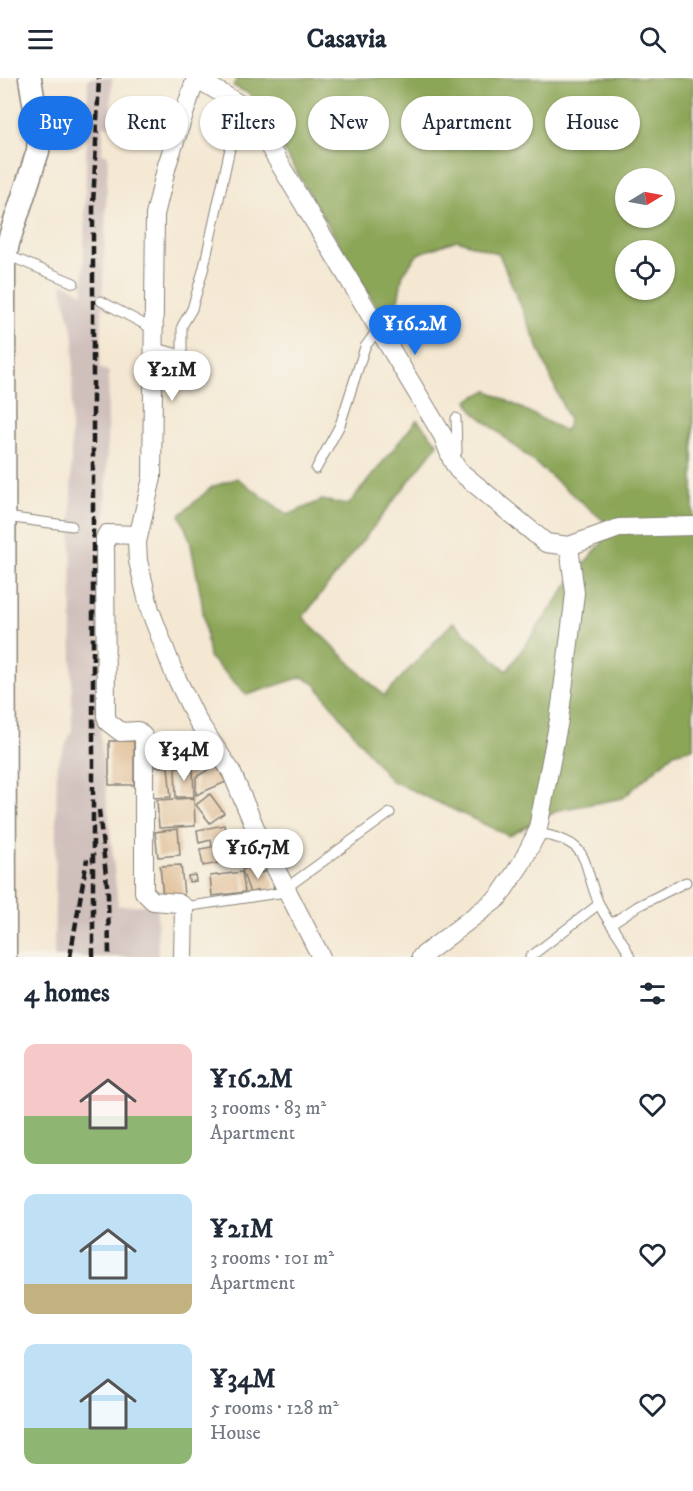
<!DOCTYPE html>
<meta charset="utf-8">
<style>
:root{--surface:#fff;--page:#f6f6f7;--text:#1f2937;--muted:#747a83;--accent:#1a73e8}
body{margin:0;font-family:"IM FELL DW Pica",serif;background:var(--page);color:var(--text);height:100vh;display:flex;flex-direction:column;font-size:22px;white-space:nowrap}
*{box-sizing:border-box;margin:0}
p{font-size:20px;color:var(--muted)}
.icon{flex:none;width:33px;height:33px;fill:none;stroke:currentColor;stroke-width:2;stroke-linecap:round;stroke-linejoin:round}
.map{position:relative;height:879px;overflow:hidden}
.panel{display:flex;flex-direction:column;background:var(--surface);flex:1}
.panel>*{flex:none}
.hud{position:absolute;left:18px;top:18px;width:657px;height:54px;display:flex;gap:12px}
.needle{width:39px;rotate:80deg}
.buttons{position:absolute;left:615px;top:90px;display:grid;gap:12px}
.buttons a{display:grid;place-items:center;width:60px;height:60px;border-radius:50%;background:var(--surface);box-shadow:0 2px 4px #0004;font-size:30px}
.price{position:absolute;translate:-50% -51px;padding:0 14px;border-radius:21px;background:#fff;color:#222;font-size:20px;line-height:39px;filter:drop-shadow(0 2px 3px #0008)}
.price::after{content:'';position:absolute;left:50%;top:36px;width:18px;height:14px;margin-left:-9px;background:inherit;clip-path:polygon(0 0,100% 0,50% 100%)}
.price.on{background:var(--accent);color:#fff}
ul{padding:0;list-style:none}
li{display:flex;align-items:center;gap:18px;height:150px;padding:0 24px}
li span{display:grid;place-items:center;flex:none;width:168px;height:120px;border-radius:12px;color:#555}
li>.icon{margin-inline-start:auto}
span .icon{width:72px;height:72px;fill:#fffc;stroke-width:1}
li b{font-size:26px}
h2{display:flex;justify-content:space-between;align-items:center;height:72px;padding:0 24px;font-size:26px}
.chip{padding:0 21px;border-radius:27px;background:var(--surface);box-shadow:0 2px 4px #0004;font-size:21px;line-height:54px}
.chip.on{background:var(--accent);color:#fff}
header{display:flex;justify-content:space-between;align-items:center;height:78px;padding:0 24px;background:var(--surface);font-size:27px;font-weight:800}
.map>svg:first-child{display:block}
.industrial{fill:#d0c0bc}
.forest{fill:#8ca659;stroke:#54613a;stroke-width:1.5;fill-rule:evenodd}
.building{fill:#e0bc93}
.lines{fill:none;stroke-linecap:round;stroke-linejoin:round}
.service-casing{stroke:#888278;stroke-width:11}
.minor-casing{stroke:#888278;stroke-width:20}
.tertiary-casing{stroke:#888278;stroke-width:25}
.service{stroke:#fff;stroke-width:9}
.minor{stroke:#fff;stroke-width:18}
.tertiary{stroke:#fff;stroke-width:22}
.rail{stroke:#1c1c1c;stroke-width:4.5;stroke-dasharray:9 4.5;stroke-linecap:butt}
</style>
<header><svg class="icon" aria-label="menu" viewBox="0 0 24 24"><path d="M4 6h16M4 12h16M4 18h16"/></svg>Casavia<svg class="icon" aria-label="search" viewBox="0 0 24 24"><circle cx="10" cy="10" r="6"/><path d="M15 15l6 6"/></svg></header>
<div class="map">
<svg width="693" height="879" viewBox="0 0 693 879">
<rect width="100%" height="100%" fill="#f7f3e8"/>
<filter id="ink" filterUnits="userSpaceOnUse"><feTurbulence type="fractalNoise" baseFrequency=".0167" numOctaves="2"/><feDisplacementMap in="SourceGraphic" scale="12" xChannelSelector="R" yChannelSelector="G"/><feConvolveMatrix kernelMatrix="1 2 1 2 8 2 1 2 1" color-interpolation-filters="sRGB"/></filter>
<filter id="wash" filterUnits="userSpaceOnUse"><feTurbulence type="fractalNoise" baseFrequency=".008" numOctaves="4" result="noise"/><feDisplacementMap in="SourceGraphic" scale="24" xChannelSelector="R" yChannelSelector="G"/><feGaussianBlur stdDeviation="1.35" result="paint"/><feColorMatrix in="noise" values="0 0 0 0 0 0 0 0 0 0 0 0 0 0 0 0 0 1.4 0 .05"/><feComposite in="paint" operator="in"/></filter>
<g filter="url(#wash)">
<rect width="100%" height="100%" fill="#f4e8d3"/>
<polygon class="industrial" points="88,0 112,0 110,49 104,48 102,75 108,77 100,290 109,294 105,449 100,450 100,655 118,828 146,827 157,830 158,879 54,879 57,687 72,652 71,343 74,259 62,211 63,205 83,215"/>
<path class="forest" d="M 237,0 L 693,0 L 693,670 L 674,675 L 623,720 L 559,732 L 509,758 L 390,702 L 315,606 L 302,599 L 247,617 L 209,579 L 201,519 L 190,462 L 180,437 L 212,409 L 237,400 L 288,437 L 322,422 L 348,427 L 417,342 L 438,366 L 303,539 L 384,618 L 453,544 L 507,593 L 579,491 L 602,465 L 604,443 L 473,333 L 468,322 L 487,312 L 565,353 L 569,343 L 499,176 L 457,162 L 418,176 L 403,196 L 397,228 L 382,238 L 251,17 L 233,8 ZM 626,100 L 664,100 L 664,140 L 626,140 ZM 626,172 L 664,172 L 664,212 L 626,212 Z"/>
<g id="blocks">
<g class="building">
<rect x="109" y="663" width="25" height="44"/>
<polygon points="216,687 226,704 196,717 196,699"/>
<polygon points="152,689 168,689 171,719 153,720"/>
<polygon points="175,689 193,689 194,719 176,719"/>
<polygon points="210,716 224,735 210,745 196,727"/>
<polygon points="194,720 195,748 159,750 157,722"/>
<polygon points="224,747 231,783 203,788 200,771 212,769 211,762 199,765 197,752"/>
<polygon points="178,751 180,777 158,779 155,754"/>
<polygon points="249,758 253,770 246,772 242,760"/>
<polygon points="258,786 261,795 269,792 274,805 273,811 260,816 258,812 250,815 242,792"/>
<polygon points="181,787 184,817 163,819 160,788"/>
<polygon points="242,794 245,814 212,818 210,798"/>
<polygon points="195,797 196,803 189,804 188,798"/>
</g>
</g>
</g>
<g filter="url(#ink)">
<use href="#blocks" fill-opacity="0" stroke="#888278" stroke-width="1.5"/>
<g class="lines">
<g class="service-casing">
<g id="service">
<polyline points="7,177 74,205"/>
<polyline points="101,223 153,251"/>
<polyline points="153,269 182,277 182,248 192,231 204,189 236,43 246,32"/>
<polyline points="453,380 457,374 456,340"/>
<polyline points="316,391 340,347 365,269 378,251"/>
<polyline points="6,439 72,448"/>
<path d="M 537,755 C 594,765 580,782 599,826 C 607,845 623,859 630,879"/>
<polyline points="184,829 279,815 390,735"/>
<polyline points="612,845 638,828 686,804"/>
<polyline points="530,879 599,826"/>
</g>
</g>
<g class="minor-casing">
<g id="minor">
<polyline points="138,457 107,456 105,460 106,638 108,644 121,654 138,653 144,659 144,814 153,823 178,825 184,829 183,879"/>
<polyline points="321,879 256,752 231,693 197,642 174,595 150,532 138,483 137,464 152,400 155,137 167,87 196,0 241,27 252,40 443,358 452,382 458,392 546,465 569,468 619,450 693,448"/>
<polyline points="421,879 498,820 521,786 537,755 559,642 569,565 575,515 569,468"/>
</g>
</g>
<g class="tertiary-casing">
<polyline id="tertiary" points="5,879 4,187 8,165 38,73 39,56 30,0"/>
</g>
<use href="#service" class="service"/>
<use href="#minor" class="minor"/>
<use href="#tertiary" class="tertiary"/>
<g class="rail">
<polyline points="99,732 108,816 109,879"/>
<polyline points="70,879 87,781"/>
<polyline points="93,879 93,128 99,0"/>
</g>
</g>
</g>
</svg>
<div class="buttons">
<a><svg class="needle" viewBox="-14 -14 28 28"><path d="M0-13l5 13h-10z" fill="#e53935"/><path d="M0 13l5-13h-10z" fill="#747a83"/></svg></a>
<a><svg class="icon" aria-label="locate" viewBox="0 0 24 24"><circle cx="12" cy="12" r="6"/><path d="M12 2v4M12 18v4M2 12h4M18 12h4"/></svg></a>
</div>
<b class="price on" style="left:415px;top:278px">¥16.2M</b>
<b class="price" style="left:172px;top:324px">¥21M</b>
<b class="price" style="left:184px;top:704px">¥34M</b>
<b class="price" style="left:258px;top:802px">¥16.7M</b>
<div class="hud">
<a class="chip on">Buy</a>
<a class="chip">Rent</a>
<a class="chip">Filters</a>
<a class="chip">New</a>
<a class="chip">Apartment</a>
<a class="chip">House</a>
</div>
</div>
<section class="panel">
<h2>4 homes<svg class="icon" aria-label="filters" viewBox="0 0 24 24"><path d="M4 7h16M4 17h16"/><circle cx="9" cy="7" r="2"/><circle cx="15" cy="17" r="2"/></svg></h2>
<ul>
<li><span style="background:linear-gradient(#f6c9c9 60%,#8fb573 0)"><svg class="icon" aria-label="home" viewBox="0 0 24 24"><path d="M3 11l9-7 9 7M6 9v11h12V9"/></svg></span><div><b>¥16.2M</b><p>3 rooms · 83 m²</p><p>Apartment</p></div><svg class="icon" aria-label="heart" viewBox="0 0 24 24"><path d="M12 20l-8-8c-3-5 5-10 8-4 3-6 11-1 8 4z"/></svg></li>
<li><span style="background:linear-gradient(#bfe0f5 75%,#c2b280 0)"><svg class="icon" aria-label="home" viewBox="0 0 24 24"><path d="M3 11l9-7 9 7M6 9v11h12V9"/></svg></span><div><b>¥21M</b><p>3 rooms · 101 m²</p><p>Apartment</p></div><svg class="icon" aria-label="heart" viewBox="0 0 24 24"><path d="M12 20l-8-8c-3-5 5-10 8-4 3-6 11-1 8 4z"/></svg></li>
<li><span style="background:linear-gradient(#bfe0f5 70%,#8fb573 0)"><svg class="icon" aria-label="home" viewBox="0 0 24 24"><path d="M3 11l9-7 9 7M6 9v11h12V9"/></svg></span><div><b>¥34M</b><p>5 rooms · 128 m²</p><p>House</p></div><svg class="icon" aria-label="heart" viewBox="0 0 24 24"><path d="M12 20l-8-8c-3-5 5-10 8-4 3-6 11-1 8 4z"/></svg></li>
</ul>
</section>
